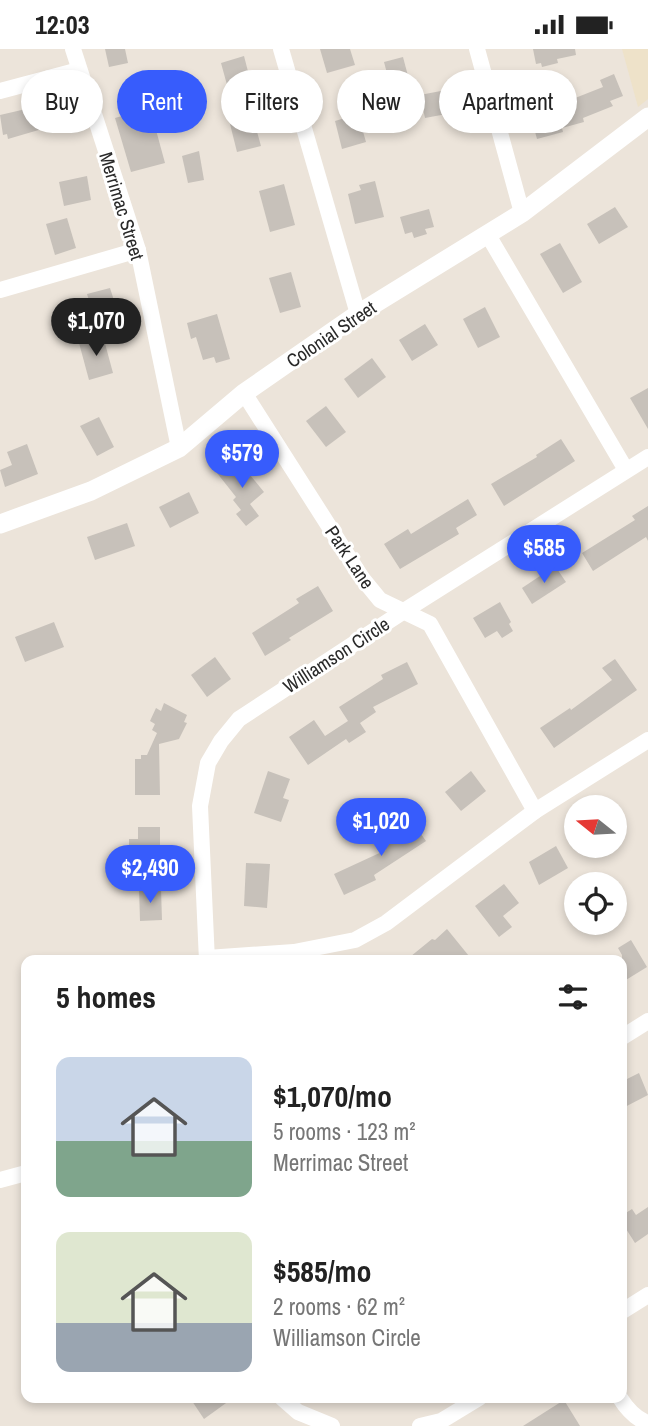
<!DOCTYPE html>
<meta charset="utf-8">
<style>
:root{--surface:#fff;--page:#f2f2f2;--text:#222;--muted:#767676;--accent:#375cfc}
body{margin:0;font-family:"Archivo Narrow",sans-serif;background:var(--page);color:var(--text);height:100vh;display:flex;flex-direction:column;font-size:26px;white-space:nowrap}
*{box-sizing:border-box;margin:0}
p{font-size:23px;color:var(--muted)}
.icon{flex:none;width:38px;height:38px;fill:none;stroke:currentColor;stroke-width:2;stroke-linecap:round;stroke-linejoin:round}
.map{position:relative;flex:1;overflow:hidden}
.sheet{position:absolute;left:21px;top:906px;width:606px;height:448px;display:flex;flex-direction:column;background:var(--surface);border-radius:14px;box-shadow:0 4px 10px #0003}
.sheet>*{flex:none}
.hud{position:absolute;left:21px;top:21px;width:607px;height:63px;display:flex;gap:14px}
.needle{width:46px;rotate:288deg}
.buttons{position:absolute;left:564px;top:746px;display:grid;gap:14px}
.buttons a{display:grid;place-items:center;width:63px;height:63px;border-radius:50%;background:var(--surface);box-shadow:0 4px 10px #0003;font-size:35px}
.price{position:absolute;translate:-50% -60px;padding:0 16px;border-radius:24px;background:var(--accent);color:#fff;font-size:23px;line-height:46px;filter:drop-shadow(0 2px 4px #0008)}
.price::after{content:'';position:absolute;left:50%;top:42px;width:21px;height:16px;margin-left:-10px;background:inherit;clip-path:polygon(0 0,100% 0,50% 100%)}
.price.selected{background:#222;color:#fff}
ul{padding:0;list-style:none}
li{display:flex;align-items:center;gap:21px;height:175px;padding:0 35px}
li span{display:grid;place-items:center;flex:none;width:196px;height:140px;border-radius:14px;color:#555}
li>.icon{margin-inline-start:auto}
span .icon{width:84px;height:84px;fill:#fffc;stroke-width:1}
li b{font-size:30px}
h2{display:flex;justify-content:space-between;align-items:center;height:84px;padding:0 35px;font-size:30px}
.chip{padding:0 24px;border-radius:32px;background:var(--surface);box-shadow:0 4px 10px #0003;font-size:24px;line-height:63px}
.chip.selected{background:var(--accent);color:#fff}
.status{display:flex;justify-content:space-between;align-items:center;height:49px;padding:0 35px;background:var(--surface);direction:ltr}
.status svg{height:19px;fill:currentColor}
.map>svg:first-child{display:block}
.education{fill:#eee2c9}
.building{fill:#c7c1ba}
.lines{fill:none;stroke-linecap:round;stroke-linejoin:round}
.minor{stroke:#fff;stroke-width:16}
.tertiary{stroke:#fff;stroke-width:19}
.labels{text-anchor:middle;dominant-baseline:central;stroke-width:6;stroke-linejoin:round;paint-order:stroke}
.street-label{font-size:19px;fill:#292929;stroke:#fff}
</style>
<div class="status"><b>12:03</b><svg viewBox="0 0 49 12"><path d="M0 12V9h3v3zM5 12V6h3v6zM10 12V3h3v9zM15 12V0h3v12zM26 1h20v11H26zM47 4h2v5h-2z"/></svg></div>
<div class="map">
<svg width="648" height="1377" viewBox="0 0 648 1377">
<rect width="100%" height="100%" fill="#ece4da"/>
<polygon class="education" points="622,0 648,0 648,50 638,58"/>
<g class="building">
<polygon points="105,0 125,0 128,14 109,18"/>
<polygon points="320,0 350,0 355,16 327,24"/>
<polygon points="533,0 575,0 576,6 557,10 558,14 542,18 541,14 536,15"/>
<polygon points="244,7 251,34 244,36 261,97 237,103 228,67 235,65 221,14"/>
<polygon points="403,8 412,42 393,47 384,13"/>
<polygon points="614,25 623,47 610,52 613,57 583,69 584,73 562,79 563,83 537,90 531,68 562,59 561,57 566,55 565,53 603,38 600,31"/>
<polygon points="446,41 453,41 457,59 452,60 452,64 425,69 420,46"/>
<polygon points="52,54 59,75 8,90 7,85 3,86 0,66"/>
<polygon points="150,59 165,114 131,123 115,69"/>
<polygon points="358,65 366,93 342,100 335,72"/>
<polygon points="199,102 204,131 188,134 182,107"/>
<polygon points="87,127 91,151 64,157 59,133"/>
<polygon points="375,132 384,168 355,175 348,145 361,141 359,136"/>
<polygon points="284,135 295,176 270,183 259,142"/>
<polygon points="615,158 628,178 599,195 587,175"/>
<polygon points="429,160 434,178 425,180 427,185 414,189 412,183 405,185 400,168"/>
<polygon points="67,169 76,199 55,206 46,175"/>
<polygon points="560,194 582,233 563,244 540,205"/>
<polygon points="291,223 301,258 280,264 269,229"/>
<polygon points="110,239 118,264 95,271 87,245"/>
<polygon points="485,258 500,288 478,299 463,270"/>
<polygon points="217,265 230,310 216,314 214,308 203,311 196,288 191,290 187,274"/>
<polygon points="425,275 438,296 412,312 399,291"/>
<polygon points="103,287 113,324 89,331 79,294"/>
<polygon points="372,309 386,328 358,349 344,330"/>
<polygon points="648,339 648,380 630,349"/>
<polygon points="326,357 346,383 326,398 306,372"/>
<polygon points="99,368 114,398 97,407 80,377"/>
<polygon points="561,390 575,412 504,457 491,435 537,408 536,406"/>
<polygon points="27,395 38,425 5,438 0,421 12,416 7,403"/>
<polygon points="236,409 264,443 250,455 259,467 246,477 236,465 241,461 233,451 236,448 217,424"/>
<polygon points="189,443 199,464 170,479 159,458"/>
<polygon points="468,450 477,466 456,479 459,485 400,520 384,495 408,480 411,485"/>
<polygon points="648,457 648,492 646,488 593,522 582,504 635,471 632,467"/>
<polygon points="127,474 135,497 95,511 87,488"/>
<polygon points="555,517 566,533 532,555 522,539"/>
<polygon points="318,537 333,562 289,589 291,591 265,607 252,584 299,554 296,550"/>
<polygon points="500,553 511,573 509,575 513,582 502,589 497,582 485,589 473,569"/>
<polygon points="54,573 64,598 25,613 15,588"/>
<polygon points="215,608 231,630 207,648 191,626"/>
<polygon points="615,610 637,641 554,699 540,679 570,659 571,661 612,631 602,619"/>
<polygon points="407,613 418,635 373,658 376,663 360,674 366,683 349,694 346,690 308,716 289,688 314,671 325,687 348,672 339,658 383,630 381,626"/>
<polygon points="164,654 187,666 184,673 187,674 179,690 159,695 160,746 135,746 135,710 141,710 141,706 147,706 157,684 152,681 155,675 150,672 156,659 161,662"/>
<polygon points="268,722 290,730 283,749 289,751 281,773 254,764"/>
<polygon points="471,722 486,742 461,762 445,743"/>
<polygon points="411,771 426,792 374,826 376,831 344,846 334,825 386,801 380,791"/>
<polygon points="138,778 160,778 160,809 138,809 138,805 129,805 129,790 138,790"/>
<polygon points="556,797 568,819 539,836 529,813"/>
<polygon points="246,814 270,815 267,859 244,857"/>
<polygon points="504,835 519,854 503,867 512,878 499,888 475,857"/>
<polygon points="139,840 161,840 162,871 140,872"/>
<polygon points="447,880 473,912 455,912 450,906 443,912 405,912 432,890 435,891"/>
<polygon points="631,891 647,918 621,934 622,906 618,899"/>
<polygon points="639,1024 648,1046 621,1060 621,1033"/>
<polygon points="648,1158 648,1185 635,1194 621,1172 621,1167 632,1160 636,1166"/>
<polygon points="190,1349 233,1349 204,1370"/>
<polygon points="564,1351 580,1377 523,1377"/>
</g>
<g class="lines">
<g class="minor">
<polyline points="73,0 138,201 179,399"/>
<polyline points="281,0 358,265"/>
<polyline points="477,0 522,164"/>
<polyline points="0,42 79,21"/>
<polyline points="488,186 626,421"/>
<polyline points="0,241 138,201"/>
<polyline points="244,344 362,529 380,551 430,575 535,762"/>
<polyline points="207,909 294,903 355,891 386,874 535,762 648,691"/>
<polyline points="207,912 200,757 208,714 221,692 239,670 404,562 648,408"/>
<polyline points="621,989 648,972"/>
<polyline points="0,1131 26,1124"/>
<polyline points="621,1263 648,1246"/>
<polyline points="282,1349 298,1363 332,1377"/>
<path d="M 620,1349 C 627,1360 636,1370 648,1374"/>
<polyline points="420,1377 441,1372 479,1349"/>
</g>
<polyline class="tertiary" points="0,475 91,442 179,399 244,344 358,265 522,164 648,68"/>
</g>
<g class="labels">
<g class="street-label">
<text transform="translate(122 157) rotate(73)">Merrimac Street</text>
<text transform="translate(331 285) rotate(-34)">Colonial Street</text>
<text transform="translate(350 508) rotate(56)">Park Lane</text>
<text transform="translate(336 606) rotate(-33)">Williamson Circle</text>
</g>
</g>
</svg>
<div class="buttons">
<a><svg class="needle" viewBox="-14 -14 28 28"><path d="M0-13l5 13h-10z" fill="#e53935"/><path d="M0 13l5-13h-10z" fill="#767676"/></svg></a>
<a><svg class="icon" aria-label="locate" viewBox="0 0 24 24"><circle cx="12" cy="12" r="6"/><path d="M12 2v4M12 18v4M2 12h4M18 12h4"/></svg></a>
</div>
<b class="price selected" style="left:96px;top:309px">$1,070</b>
<b class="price" style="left:242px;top:441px">$579</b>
<b class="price" style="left:544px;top:536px">$585</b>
<b class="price" style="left:381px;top:809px">$1,020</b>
<b class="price" style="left:150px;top:856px">$2,490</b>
<div class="hud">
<a class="chip">Buy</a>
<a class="chip selected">Rent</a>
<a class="chip">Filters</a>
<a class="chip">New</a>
<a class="chip">Apartment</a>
</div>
<section class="sheet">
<h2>5 homes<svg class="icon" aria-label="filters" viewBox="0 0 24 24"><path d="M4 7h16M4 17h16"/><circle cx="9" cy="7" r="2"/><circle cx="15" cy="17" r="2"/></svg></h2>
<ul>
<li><span style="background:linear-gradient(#c9d6e8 60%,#7fa58c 0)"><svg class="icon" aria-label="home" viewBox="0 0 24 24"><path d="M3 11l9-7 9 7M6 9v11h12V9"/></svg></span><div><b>$1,070/mo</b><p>5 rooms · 123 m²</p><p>Merrimac Street</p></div></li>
<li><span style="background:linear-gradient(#dfe7d0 65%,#9aa5b1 0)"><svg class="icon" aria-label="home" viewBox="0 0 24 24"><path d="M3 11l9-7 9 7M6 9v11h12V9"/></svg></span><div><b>$585/mo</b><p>2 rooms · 62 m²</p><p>Williamson Circle</p></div></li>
</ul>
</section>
</div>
